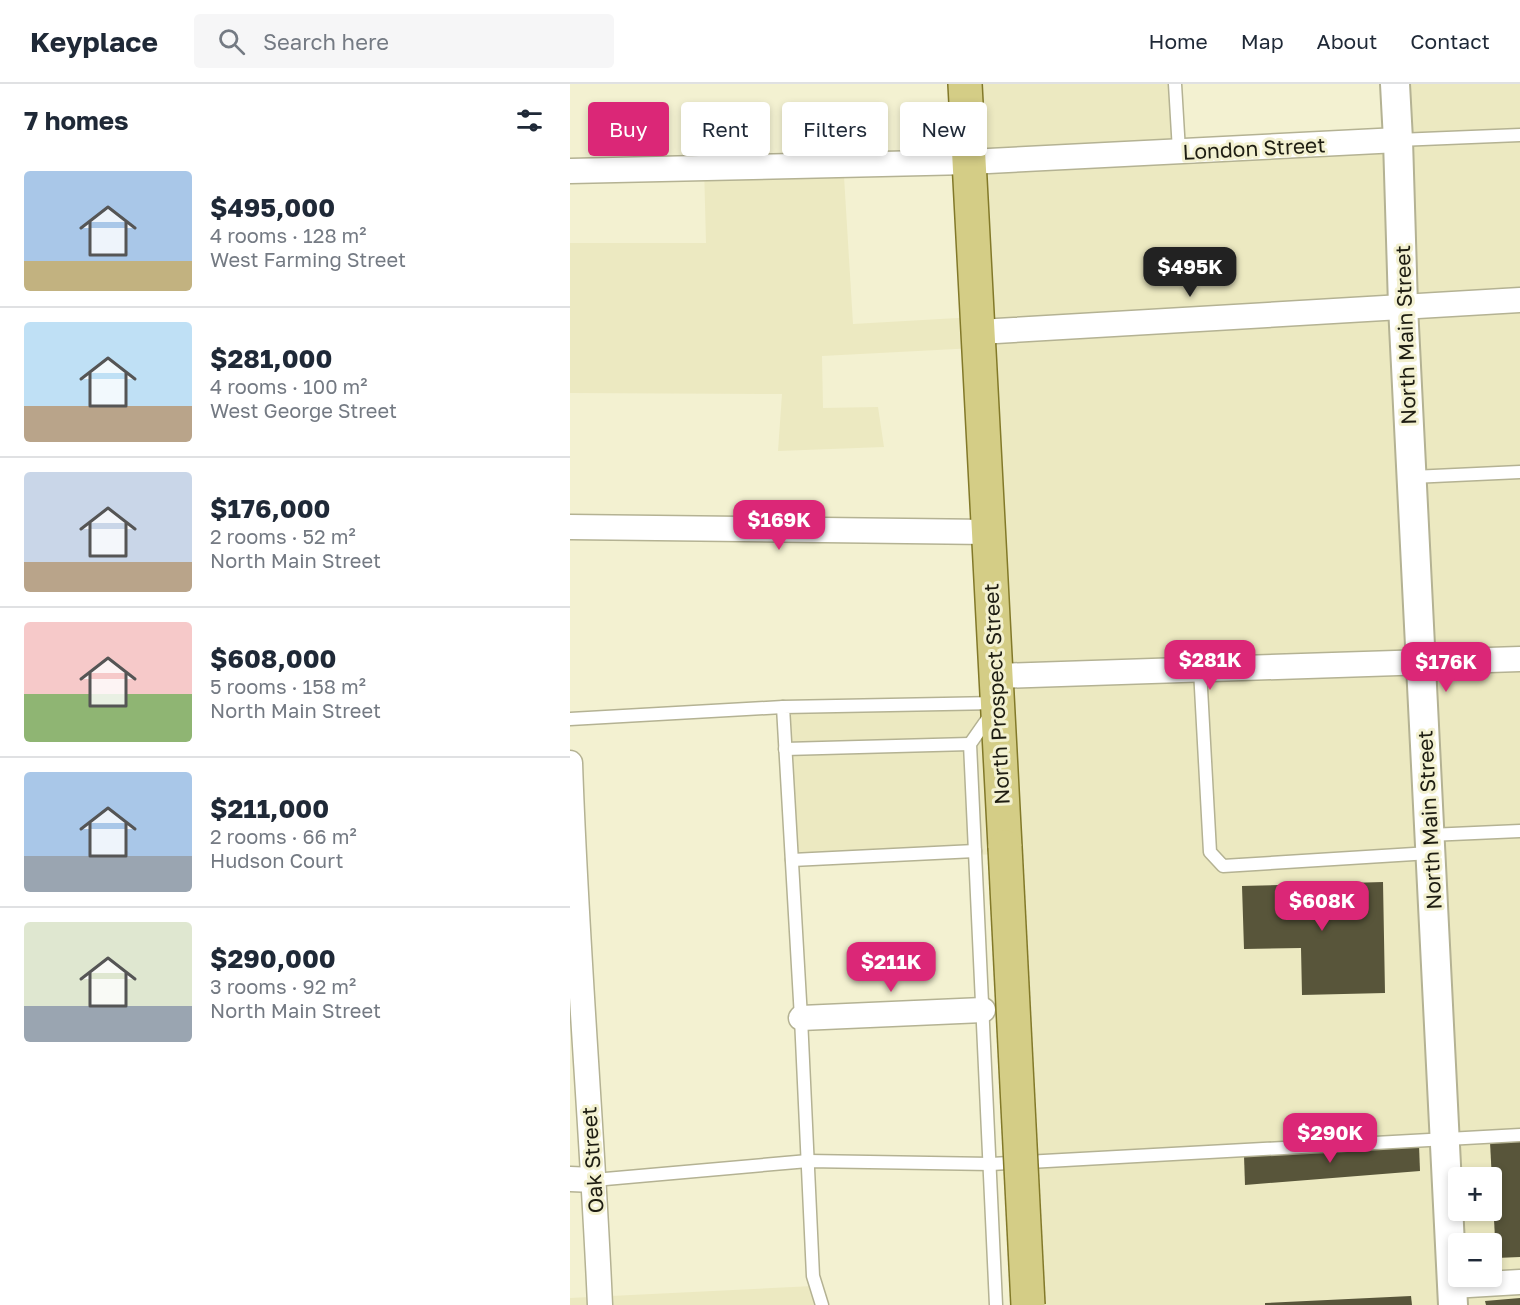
<!DOCTYPE html>
<meta charset="utf-8">
<style>
:root{--surface:#fff;--page:#f6f6f7;--text:#1f2937;--muted:#747a83;--line:#e0e1e3;--accent:#db2777}
body{margin:0;font-family:"Golos Text",sans-serif;background:var(--page);color:var(--text);height:100vh;display:flex;flex-direction:column;font-size:22px;white-space:nowrap}
*{box-sizing:border-box;margin:0}
p{font-size:20px;color:var(--muted)}
.icon{flex:none;width:33px;height:33px;fill:none;stroke:currentColor;stroke-width:2;stroke-linecap:round;stroke-linejoin:round}
.map{position:relative;flex:1;overflow:hidden}
.details{display:flex;flex-direction:column;background:var(--surface);width:570px}
.details>*{flex:none}
.guide{position:absolute;left:18px;top:18px;width:570px;height:54px;display:flex;gap:12px}
.fabs{position:absolute;left:878px;top:1083px;display:grid;gap:12px}
.fabs a{display:grid;place-items:center;width:54px;height:54px;border-radius:6px;background:var(--surface);box-shadow:0 3px 9px #0003;font-size:30px}
.price{position:absolute;translate:-50% -51px;padding:0 14px;border-radius:12px;background:var(--accent);color:#fff;font-size:20px;line-height:39px;filter:drop-shadow(0 2px 3px #0008)}
.price::after{content:'';position:absolute;left:50%;top:36px;width:18px;height:14px;margin-left:-9px;background:inherit;clip-path:polygon(0 0,100% 0,50% 100%)}
.price.current{background:#222;color:#fff}
ul{padding:0;list-style:none}
li{display:flex;align-items:center;gap:18px;height:150px;padding:0 24px}
li+li{border-top:2px solid var(--line)}
li span{display:grid;place-items:center;flex:none;width:168px;height:120px;border-radius:6px;color:#555}
li>.icon{margin-inline-start:auto}
span .icon{width:72px;height:72px;fill:#fffc;stroke-width:1}
li b{font-size:26px}
h2{display:flex;justify-content:space-between;align-items:center;height:72px;padding:0 24px;font-size:26px}
.pill{padding:0 21px;border-radius:6px;background:var(--surface);box-shadow:0 3px 9px #0003;font-size:21px;line-height:54px}
.pill.current{background:var(--accent);color:#fff}
header{display:flex;align-items:center;gap:36px;box-sizing:border-box;height:84px;padding:0 30px;background:var(--surface);border-bottom:2px solid var(--line)}
header strong{font-size:28px}
nav{display:flex;gap:33px;margin-inline-start:auto;font-size:21px}
.search{width:420px;height:54px;background:var(--page);display:flex;align-items:center;gap:15px;box-sizing:border-box;padding:0 21px;border-radius:6px;color:var(--muted);font-size:22px}
main{display:flex;flex:1;min-height:0}
.map>svg:first-child{display:block}
.built{fill:#ece9c1;fill-rule:evenodd}
.building{fill:#58553a}
.lines{fill:none;stroke-linecap:round;stroke-linejoin:round}
.service-casing{stroke:#b4b293;stroke-width:15}
.minor-casing{stroke:#b4b293;stroke-width:27}
.tertiary-casing{stroke:#b4b293;stroke-width:32}
.primary-casing{stroke:#827929;stroke-width:36}
.service{stroke:#fff;stroke-width:12}
.minor{stroke:#fff;stroke-width:24}
.tertiary{stroke:#fff;stroke-width:28}
.primary{stroke:#d4cd86;stroke-width:33}
.primary-bridge-casing{stroke:#827929;stroke-width:36;stroke-linecap:butt}
.primary-bridge{stroke:#d4cd86;stroke-width:33}
.labels{text-anchor:middle;dominant-baseline:central;stroke-width:6;stroke-linejoin:round;paint-order:stroke}
.street-label{font-size:21px;fill:#1e1d12;stroke:#f3f1d1}
</style>
<header>
<strong>Keyplace</strong>
<div class="search"><svg class="icon" aria-label="search" viewBox="0 0 24 24"><circle cx="10" cy="10" r="6"/><path d="M15 15l6 6"/></svg>Search here</div>
<nav><a>Home</a><a>Map</a><a>About</a><a>Contact</a></nav>
</header>
<main>
<section class="details">
<h2>7 homes<svg class="icon" aria-label="filters" viewBox="0 0 24 24"><path d="M4 7h16M4 17h16"/><circle cx="9" cy="7" r="2"/><circle cx="15" cy="17" r="2"/></svg></h2>
<ul>
<li><span style="background:linear-gradient(#a9c7e8 75%,#c2b280 0)"><svg class="icon" aria-label="home" viewBox="0 0 24 24"><path d="M3 11l9-7 9 7M6 9v11h12V9"/></svg></span><div><b>$495,000</b><p>4 rooms · 128 m²</p><p>West Farming Street</p></div></li>
<li><span style="background:linear-gradient(#bfe0f5 70%,#b9a48a 0)"><svg class="icon" aria-label="home" viewBox="0 0 24 24"><path d="M3 11l9-7 9 7M6 9v11h12V9"/></svg></span><div><b>$281,000</b><p>4 rooms · 100 m²</p><p>West George Street</p></div></li>
<li><span style="background:linear-gradient(#c9d6e8 75%,#b9a48a 0)"><svg class="icon" aria-label="home" viewBox="0 0 24 24"><path d="M3 11l9-7 9 7M6 9v11h12V9"/></svg></span><div><b>$176,000</b><p>2 rooms · 52 m²</p><p>North Main Street</p></div></li>
<li><span style="background:linear-gradient(#f6c9c9 60%,#8fb573 0)"><svg class="icon" aria-label="home" viewBox="0 0 24 24"><path d="M3 11l9-7 9 7M6 9v11h12V9"/></svg></span><div><b>$608,000</b><p>5 rooms · 158 m²</p><p>North Main Street</p></div></li>
<li><span style="background:linear-gradient(#a9c7e8 70%,#9aa5b1 0)"><svg class="icon" aria-label="home" viewBox="0 0 24 24"><path d="M3 11l9-7 9 7M6 9v11h12V9"/></svg></span><div><b>$211,000</b><p>2 rooms · 66 m²</p><p>Hudson Court</p></div></li>
<li><span style="background:linear-gradient(#dfe7d0 70%,#9aa5b1 0)"><svg class="icon" aria-label="home" viewBox="0 0 24 24"><path d="M3 11l9-7 9 7M6 9v11h12V9"/></svg></span><div><b>$290,000</b><p>3 rooms · 92 m²</p><p>North Main Street</p></div></li>
</ul>
</section>
<div class="map">
<svg width="950" height="1221" viewBox="0 0 950 1221">
<rect width="100%" height="100%" fill="#f3f1d1"/>
<g class="built">
<path d="M 390,0 L 607,0 L 612,68 L 826,60 L 824,0 L 950,0 L 950,1221 L 452,1221 L 430,770 L 218,778 L 214,627 L 428,618 L 405,264 L 252,272 L 253,324 L 308,323 L 314,363 L 208,367 L 212,310 L 0,309 L 0,159 L 136,159 L 134,82 L 273,76 L 283,240 L 405,233 ZM 888,1094 L 921,1094 L 921,1126 L 888,1126 ZM 888,1160 L 921,1160 L 921,1192 L 888,1192 Z"/>
<polygon points="243,1202 246,1221 0,1221 0,1214"/>
</g>
<g class="building">
<polygon points="813,798 815,909 732,911 731,864 674,865 672,802"/>
<polygon points="950,1056 950,1173 926,1174 920,1058"/>
<polygon points="849,1061 850,1087 675,1101 674,1072"/>
<polygon points="841,1212 842,1221 695,1221 695,1219"/>
<polygon points="950,1214 950,1221 916,1221 915,1217"/>
</g>
<g class="lines">
<g class="service-casing">
<g id="service">
<polyline points="605,0 609,67"/>
<polyline points="828,56 950,51"/>
<polyline points="842,393 950,388"/>
<polyline points="630,586 640,768 653,782 860,769"/>
<polyline points="421,630 400,660 426,1221"/>
<polyline points="0,635 213,623"/>
<polyline points="215,665 400,660"/>
<polyline points="859,751 950,747"/>
<polyline points="222,776 405,767"/>
<polyline points="24,1096 238,1077 421,1080 950,1051"/>
<polyline points="252,1221 243,1192 231,934 213,623 427,619"/>
</g>
</g>
<g class="minor-casing">
<g id="minor">
<polyline points="0,87 399,78 828,56"/>
<polyline points="409,248 950,216"/>
<polyline points="0,443 418,448"/>
<polyline points="427,592 950,575"/>
<path d="M 0,679 C 6,860 22,1040 30,1221"/>
<polyline points="231,934 413,926"/>
<polyline points="0,1095 24,1096"/>
<polyline points="882,1202 950,1198"/>
</g>
</g>
<g class="tertiary-casing">
<polyline id="tertiary" points="825,0 828,56 833,222 883,1221"/>
</g>
<g class="primary-casing">
<polyline id="primary" points="395,0 435,763"/>
</g>
<use href="#service" class="service"/>
<use href="#minor" class="minor"/>
<use href="#tertiary" class="tertiary"/>
<use href="#primary" class="primary"/>
<g class="primary-bridge-casing">
<polyline id="primary-bridge" points="435,763 458,1221"/>
</g>
<use href="#primary-bridge" class="primary-bridge"/>
</g>
<g class="labels">
<g class="street-label">
<text transform="translate(684 64) rotate(-3)">London Street</text>
<text transform="translate(835 251) rotate(-92)">North Main Street</text>
<text transform="translate(426 610) rotate(-93)">North Prospect Street</text>
<text transform="translate(859 736) rotate(-93)">North Main Street</text>
<text transform="translate(22 1076) rotate(-94)">Oak Street</text>
</g>
</g>
</svg>
<div class="fabs">
<a>+</a>
<a>−</a>
</div>
<b class="price current" style="left:620px;top:214px">$495K</b>
<b class="price" style="left:209px;top:467px">$169K</b>
<b class="price" style="left:640px;top:607px">$281K</b>
<b class="price" style="left:876px;top:609px">$176K</b>
<b class="price" style="left:752px;top:848px">$608K</b>
<b class="price" style="left:321px;top:909px">$211K</b>
<b class="price" style="left:760px;top:1080px">$290K</b>
<div class="guide">
<a class="pill current">Buy</a>
<a class="pill">Rent</a>
<a class="pill">Filters</a>
<a class="pill">New</a>
</div>
</div>
</main>
